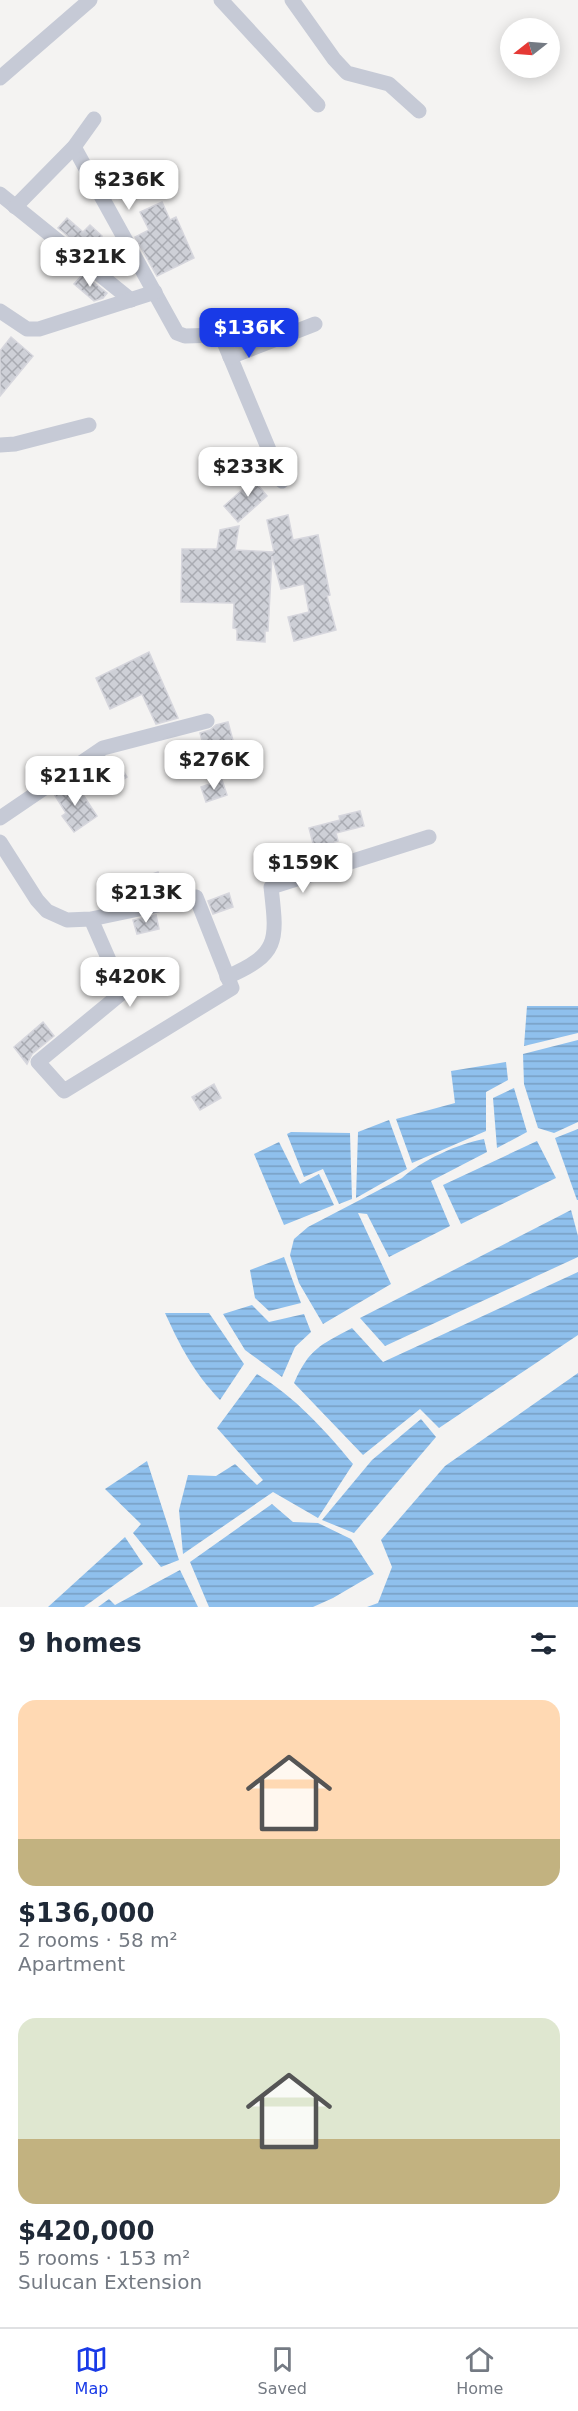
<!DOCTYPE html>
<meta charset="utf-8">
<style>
:root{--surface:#fff;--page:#f6f6f7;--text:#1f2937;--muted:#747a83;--line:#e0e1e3;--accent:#193ae7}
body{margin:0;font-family:"DejaVu Sans",sans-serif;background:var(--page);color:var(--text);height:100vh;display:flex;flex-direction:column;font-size:22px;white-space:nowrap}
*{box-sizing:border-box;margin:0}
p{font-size:20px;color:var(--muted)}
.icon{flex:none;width:33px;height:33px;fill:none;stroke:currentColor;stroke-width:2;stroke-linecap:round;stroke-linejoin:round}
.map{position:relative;height:1607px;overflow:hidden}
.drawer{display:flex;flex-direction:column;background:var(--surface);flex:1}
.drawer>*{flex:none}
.needle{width:39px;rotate:253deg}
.controls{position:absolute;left:500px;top:18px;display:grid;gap:12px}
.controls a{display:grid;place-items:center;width:60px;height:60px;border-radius:50%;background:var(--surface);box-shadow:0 3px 15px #0003;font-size:30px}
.price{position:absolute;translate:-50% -51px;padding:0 14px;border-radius:12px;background:#fff;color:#222;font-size:20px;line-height:39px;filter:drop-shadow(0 2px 3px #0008)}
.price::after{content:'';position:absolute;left:50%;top:36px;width:18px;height:14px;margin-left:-9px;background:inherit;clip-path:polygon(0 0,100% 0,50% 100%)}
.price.current{background:var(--accent);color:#fff}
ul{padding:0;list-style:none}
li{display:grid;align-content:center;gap:12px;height:318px;padding:0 18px}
li span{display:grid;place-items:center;height:186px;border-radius:18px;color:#555}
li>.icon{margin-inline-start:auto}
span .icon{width:108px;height:108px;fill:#fffc;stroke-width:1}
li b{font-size:26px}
h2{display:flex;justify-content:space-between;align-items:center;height:72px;padding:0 18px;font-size:26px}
.tabs{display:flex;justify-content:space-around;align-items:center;height:84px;border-top:2px solid var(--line);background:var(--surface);font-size:16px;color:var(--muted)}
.tabs a{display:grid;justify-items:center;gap:3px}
.tabs .current{color:var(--accent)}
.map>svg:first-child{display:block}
.water{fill:url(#water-rules)}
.building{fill:url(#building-cross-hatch);stroke:#d6d6dd;stroke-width:1.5}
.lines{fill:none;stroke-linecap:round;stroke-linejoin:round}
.minor{stroke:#c6cad6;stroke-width:15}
</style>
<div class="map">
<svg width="578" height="1607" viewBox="0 0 578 1607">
<defs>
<pattern id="water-rules" width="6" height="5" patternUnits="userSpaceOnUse" patternTransform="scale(1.5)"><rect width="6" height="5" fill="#8fc0ed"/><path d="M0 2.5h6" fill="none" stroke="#779ec3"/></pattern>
<pattern id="building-cross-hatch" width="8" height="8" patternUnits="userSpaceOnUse" patternTransform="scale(1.5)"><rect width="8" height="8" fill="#ced0d7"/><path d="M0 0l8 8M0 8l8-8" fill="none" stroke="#a9abb2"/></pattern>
</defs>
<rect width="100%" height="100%" fill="#f4f3f2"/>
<g class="water">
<polygon points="527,1006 578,1006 578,1033 524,1046"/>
<polygon points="578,1040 578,1122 554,1133 538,1128 524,1084 523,1054"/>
<polygon points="506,1062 508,1080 486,1092 486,1131 412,1163 396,1119 455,1103 451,1071"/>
<polygon points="514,1088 527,1132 497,1148 493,1098"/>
<polygon points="389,1120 407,1169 356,1198 358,1132"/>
<polygon points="578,1129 578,1200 577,1200 555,1138"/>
<polygon points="291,1132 350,1133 352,1199 339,1204 323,1169 304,1177 287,1134"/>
<path d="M 484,1139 L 487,1152 L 431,1181 L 450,1226 L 389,1257 L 367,1214 L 358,1213 L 391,1284 L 323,1324 L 299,1283 L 290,1255 L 294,1239 L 308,1227 L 402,1178 C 421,1161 459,1143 484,1139 Z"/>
<polygon points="537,1141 556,1178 461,1224 443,1185"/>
<polygon points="279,1142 300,1184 319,1174 334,1205 284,1225 254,1154"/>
<polygon points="571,1210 578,1236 578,1257 385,1346 360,1318"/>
<polygon points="284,1257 301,1303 269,1311 255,1298 250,1270"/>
<path d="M 578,1272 L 578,1335 L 439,1428 L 420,1409 L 363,1455 L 294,1383 C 310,1348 319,1346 352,1328 L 383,1362 Z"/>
<polygon points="252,1305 269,1322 304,1314 311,1332 295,1347 282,1377 245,1350 223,1314"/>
<path d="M 165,1313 L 209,1313 L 244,1364 L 220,1400 C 194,1373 180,1346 165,1313 Z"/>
<polygon points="578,1373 578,1607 367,1607 378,1603 392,1567 381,1540 445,1466"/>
<path d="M 257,1374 C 295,1397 325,1430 353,1464 L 318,1518 L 273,1492 L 183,1554 L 179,1510 L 188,1475 L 216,1476 L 235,1464 L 257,1485 L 263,1480 L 217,1428 Z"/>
<polygon points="421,1419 436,1437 354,1533 322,1520 372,1460"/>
<polygon points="147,1461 179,1560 161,1567 133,1533 141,1524 105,1489"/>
<polygon points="272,1504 293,1522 318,1523 351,1539 374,1574 333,1598 313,1607 209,1607 190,1562"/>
<polygon points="125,1537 143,1564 84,1607 48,1607"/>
<polygon points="180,1570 198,1607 98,1607 109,1599 115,1605"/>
</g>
<g class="building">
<polygon points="162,202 170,220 176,217 194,258 157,276 135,237 149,230 140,212"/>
<polygon points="67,218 83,232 90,225 102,236 88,252 58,228"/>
<polygon points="83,274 107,293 103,298 94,301 74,284"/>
<polygon points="11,337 33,356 0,396 0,351"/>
<polygon points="258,450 266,468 224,485 216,467"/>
<polygon points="266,469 270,479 257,484 267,496 238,522 224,506"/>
<polygon points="288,515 293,540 318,535 330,595 327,596 336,630 294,641 288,617 309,612 304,584 281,589 272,556 268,631 265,631 265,642 237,640 237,629 233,628 234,603 181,602 182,549 217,549 220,530 239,526 235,550 274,552 267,520"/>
<polygon points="149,652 178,718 156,724 142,694 110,709 96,678"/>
<polygon points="228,722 235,748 206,755 200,733 210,730 216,725"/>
<polygon points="116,760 127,777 107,789 96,771"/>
<polygon points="222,780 227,795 206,802 201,787"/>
<polygon points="74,781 97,816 74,832 62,816 66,813 54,794"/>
<polygon points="360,811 364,826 336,833 338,841 314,847 309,828 340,820 339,816"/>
<polygon points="158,872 165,894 153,896 147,876"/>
<polygon points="229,893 233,907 213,914 208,901"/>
<polygon points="156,915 159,929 137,934 133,920"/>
<polygon points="43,1022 54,1036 32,1054 27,1064 14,1047"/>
<polygon points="214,1084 221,1098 200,1110 192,1097"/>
</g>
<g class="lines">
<g class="minor">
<polyline points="221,0 318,105"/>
<polyline points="292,0 334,59 347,73 389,84 419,111"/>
<polyline points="0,78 90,0"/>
<polyline points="74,147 177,333 185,336 221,335 282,481"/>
<polyline points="0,194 131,300"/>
<polyline points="15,207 74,147 94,119"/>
<polyline points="0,311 27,329 39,329 155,292"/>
<polyline points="230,357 315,324"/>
<polyline points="0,445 15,444 89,425"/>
<polyline points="0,818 103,748 207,721"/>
<polyline points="0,842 37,900 47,911 67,920 91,919 196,897 232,988 64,1091 38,1062 123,992 91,919"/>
<path d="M 227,977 C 280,954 277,940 271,887 L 429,837"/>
</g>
</g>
</svg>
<div class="controls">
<a><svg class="needle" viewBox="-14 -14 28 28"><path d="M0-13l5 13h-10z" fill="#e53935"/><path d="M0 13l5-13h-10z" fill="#747a83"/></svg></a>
</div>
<b class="price" style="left:129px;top:211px">$236K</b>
<b class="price" style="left:90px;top:288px">$321K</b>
<b class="price current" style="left:249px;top:359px">$136K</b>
<b class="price" style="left:248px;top:498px">$233K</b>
<b class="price" style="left:214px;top:791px">$276K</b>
<b class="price" style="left:75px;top:807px">$211K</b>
<b class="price" style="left:303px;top:894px">$159K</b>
<b class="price" style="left:146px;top:924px">$213K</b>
<b class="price" style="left:130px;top:1008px">$420K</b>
</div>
<section class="drawer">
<h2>9 homes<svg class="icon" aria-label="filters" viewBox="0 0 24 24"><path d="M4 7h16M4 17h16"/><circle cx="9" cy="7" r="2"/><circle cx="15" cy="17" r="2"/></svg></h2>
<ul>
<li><span style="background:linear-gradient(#ffd9b3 75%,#c2b280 0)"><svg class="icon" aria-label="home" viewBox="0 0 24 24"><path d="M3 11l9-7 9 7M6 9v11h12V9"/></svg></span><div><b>$136,000</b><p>2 rooms · 58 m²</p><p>Apartment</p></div></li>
<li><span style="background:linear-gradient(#dfe7d0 65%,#c2b280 0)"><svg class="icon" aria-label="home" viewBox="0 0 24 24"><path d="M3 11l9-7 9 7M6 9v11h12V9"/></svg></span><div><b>$420,000</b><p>5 rooms · 153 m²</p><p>Sulucan Extension</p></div></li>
</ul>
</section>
<nav class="tabs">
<a class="current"><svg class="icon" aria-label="map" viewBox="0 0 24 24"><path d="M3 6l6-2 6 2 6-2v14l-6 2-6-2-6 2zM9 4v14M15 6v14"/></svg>Map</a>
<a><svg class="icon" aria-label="saved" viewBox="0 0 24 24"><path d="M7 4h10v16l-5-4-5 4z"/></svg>Saved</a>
<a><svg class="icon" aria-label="home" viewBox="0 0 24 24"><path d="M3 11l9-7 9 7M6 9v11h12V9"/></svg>Home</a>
</nav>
